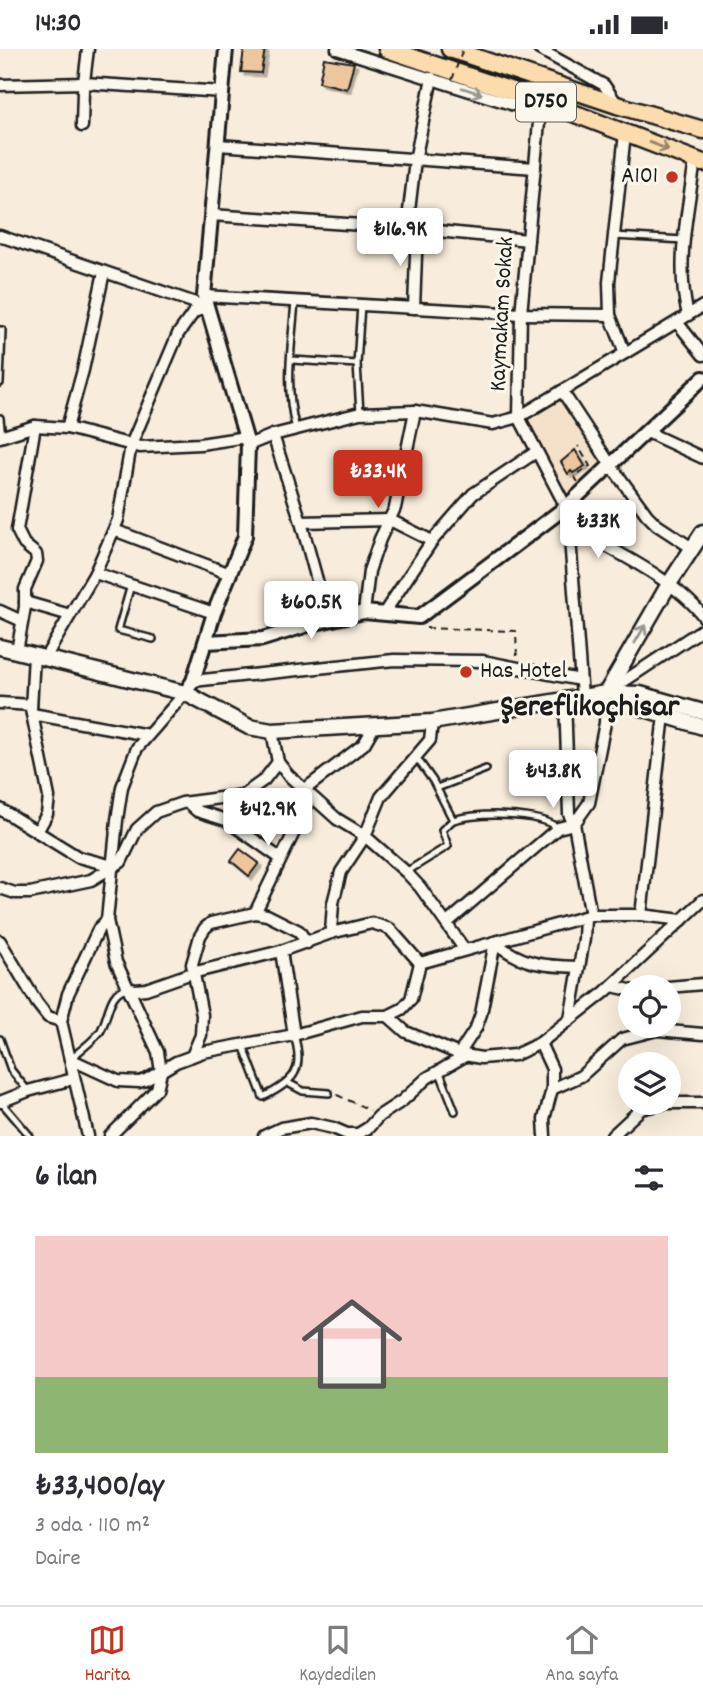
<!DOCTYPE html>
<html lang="tr">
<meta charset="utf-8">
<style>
:root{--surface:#fff;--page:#f7f7f7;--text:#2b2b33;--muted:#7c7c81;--line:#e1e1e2;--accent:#c8321e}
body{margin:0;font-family:Dekko,sans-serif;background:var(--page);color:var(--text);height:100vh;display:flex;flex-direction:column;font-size:26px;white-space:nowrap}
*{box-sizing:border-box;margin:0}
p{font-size:23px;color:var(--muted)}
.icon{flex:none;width:38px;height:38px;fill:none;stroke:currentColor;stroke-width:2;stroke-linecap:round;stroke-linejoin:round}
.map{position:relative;height:1087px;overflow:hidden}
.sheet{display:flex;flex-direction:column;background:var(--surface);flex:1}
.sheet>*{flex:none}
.fabs{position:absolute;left:618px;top:926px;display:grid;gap:14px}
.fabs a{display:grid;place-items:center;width:63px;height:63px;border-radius:50%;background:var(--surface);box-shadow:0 7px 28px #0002;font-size:35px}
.price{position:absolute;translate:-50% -60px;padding:0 16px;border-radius:7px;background:#fff;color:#222;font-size:23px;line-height:46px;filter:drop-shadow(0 2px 4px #0008)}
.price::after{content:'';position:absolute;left:50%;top:42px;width:21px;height:16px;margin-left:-10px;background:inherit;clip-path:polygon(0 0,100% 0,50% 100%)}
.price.current{background:var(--accent);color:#fff}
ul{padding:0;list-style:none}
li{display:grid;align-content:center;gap:14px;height:371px;padding:0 35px}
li+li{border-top:2px solid var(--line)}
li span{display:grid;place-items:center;height:217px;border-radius:0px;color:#555}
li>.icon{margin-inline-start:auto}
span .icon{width:126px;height:126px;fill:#fffc;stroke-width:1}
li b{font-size:30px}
h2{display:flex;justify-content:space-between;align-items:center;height:84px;padding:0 35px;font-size:30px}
.status{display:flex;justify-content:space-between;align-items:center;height:49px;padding:0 35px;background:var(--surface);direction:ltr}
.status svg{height:19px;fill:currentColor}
.dock{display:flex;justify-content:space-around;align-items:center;height:98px;border-top:2px solid var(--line);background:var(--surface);font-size:19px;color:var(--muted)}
.dock a{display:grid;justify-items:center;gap:4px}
.dock .current{color:var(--accent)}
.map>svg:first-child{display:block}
.built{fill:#f5e1c9}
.building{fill:#eec69e;stroke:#1c1c1c;stroke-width:2;filter:url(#shadow)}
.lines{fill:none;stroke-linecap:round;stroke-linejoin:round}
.service-casing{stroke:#1c1c1c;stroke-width:10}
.minor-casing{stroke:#1c1c1c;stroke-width:15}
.tertiary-casing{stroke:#1c1c1c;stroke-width:18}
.secondary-casing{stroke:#1c1c1c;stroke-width:19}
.trunk-casing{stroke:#1c1c1c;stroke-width:21}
.path{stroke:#1c1c1c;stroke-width:2;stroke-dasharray:7 5;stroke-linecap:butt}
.service{stroke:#fbf7ec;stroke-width:5}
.minor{stroke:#fbf7ec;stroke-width:10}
.tertiary{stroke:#fbf7ec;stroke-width:12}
.secondary{stroke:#fbf7ec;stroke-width:14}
.trunk{stroke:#fcdcac;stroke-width:16}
.path-bridge{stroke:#1c1c1c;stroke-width:2;stroke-dasharray:7 5;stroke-linecap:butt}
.oneway{stroke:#97948e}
.oneway2{stroke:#97866b}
.poi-dot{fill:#c8321e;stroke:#fbf7ec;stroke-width:2.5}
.labels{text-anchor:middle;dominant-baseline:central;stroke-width:6;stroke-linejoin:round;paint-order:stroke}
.shield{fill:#fbf7ec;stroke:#5f5e5a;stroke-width:2}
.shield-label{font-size:23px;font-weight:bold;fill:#1c1c1c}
.poi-label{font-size:24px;fill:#1c1c1c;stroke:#fbf7ec;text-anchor:end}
.street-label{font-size:24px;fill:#1c1c1c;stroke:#fbf7ec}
.district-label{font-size:32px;font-weight:bold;fill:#1c1c1c;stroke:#fbf7ec}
</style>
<div class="status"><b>14:30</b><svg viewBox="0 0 49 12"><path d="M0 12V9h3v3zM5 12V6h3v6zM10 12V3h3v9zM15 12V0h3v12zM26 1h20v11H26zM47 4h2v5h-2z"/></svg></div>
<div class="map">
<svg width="703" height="1087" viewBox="0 0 703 1087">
<defs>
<filter id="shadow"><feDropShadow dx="3.5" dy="3.5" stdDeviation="0" flood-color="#0004"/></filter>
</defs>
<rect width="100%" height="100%" fill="#f8eddc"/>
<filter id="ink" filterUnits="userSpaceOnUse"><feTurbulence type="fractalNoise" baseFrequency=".0143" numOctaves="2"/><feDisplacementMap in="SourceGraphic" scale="14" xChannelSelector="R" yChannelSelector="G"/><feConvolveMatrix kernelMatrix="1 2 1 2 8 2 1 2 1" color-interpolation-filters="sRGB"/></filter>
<g filter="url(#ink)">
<polygon class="built" points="561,347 606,417 569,449 525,368"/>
<g class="building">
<polygon points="244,0 265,0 261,24 241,23"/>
<polygon points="324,9 354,14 347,40 319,33"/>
<polygon points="575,401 585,417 573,424 571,422 568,425 561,413"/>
<polygon points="240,800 259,814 249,827 231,812"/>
</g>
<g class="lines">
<g class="service-casing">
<g id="service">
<polyline points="614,187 684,191"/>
<path d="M 295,252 C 292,295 284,338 296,380"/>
<polyline points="0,281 2,281 0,334"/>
<polyline points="292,311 357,315"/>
<polyline points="360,364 357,315 361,256"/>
<polyline points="0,369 2,388"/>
<polyline points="131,536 118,581 153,590"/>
<polyline points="437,739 486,720"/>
<path d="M 453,771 C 478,764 538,763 558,779"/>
<polyline points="406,823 448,797 442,781 453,771 433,732 416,708"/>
<polyline points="0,990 11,1021 28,1042"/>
<path d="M 243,996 L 263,1048 C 294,1033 305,1021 294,986"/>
<path d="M 71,1009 C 81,1001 92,993 100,983 C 109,969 108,941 128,939"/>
<polyline points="439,1021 455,1062"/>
<polyline points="288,1034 303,1042 329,1044"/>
<polyline points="1,1053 30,1087"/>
</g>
</g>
<g class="minor-casing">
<g id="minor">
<polyline points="337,0 533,62 564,65"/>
<polyline points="539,0 604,36 617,55"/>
<polyline points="0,36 84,34 223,43"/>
<path d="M 540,63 L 521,265 L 519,368 L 566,458 L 569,476 C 611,501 674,529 703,567"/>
<polyline points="82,77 83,41 88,0"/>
<polyline points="218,96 535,119"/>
<polyline points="211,166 407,179 528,191"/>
<polyline points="407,179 415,111 432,29"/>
<polyline points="0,187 207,258"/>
<polyline points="204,247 521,265 610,266"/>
<polyline points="414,259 417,180"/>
<path d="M 688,266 C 675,215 688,163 695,111"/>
<polyline points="677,273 703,306"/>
<polyline points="625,304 610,266 609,233 625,84"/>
<polyline points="562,342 612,418 647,466 657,476 692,499"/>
<polyline points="67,379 83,321 104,223"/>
<polyline points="647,383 703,409"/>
<polyline points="273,386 301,473 328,571"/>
<polyline points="0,388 35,377 67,379 140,398 200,395 246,388"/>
<polyline points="248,396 273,386 360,364 415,362 493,375 519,368 703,257"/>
<polyline points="301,473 390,471 432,492"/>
<polyline points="569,476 582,648"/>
<polyline points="114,481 230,525"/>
<polyline points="95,524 214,564"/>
<polyline points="25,553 70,566"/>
<polyline points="0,562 22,572"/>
<polyline points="364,563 369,522 380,490 395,459 415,362"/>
<polyline points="384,564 432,492 473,445 536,403"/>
<polyline points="17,602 25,558 25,540 37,512 36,505 24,495 17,481 35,377"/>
<polyline points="34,606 31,660 49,748 47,765 37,783"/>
<polyline points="45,609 95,524 118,471 131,396 178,285 194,263 207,258"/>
<polyline points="193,632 394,611 483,612 580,631"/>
<polyline points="565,650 569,765 574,775 591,866"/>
<polyline points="0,654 31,656"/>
<polyline points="32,665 148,686"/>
<polyline points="272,682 278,713 288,726 337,770 365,787 406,823 420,838 465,901"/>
<polyline points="304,741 364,695 375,676"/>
<polyline points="188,754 197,762 226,771 280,809"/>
<polyline points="0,760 78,808 113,817"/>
<polyline points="0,839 15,844 30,844 91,831 121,813 137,780 156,763 182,754 243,746 264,731 278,713"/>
<polyline points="255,864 311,748"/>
<polyline points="641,866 664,666"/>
<polyline points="447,874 558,779 574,775 589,754 605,674 606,644 703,580"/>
<polyline points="331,884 333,854 341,823 365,787 381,748 430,691 432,673"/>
<polyline points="0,892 37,954 48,968 61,972"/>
<polyline points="281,902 294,986"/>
<polyline points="420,914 591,866 641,866 682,871"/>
<polyline points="612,937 630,941"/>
<polyline points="668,938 703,935"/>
<polyline points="128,939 136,941 146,940 192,924 281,902 331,884 372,874 390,880 420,914"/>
<polyline points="388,967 406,983 459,1005 481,1009 515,1006 540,994 605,943 703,851"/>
<polyline points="570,970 584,890 585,868"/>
<polyline points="540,994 552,1020 552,1040 544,1070 545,1087"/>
<path d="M 459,1005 L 476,979 L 481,965 L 495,893 C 522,916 544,917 579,918"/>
<polyline points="192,1007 201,986 202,966 192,915 200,887 205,879 211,874 255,864 267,866 299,882 307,894"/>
<polyline points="70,1010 118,1032 139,1033 146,1031 176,1013 203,1003 294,986 362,967 388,967 402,960 411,950 420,914"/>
<polyline points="552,1040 581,1027 622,990 657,981 703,985"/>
<polyline points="0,1053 28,1042 73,1030"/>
<polyline points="88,1087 61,972 68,945 99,879 107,871"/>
<polyline points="110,1087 157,1040 161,1023 158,1003 116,913 107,871 117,771 122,738 137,699 185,644"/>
<polyline points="264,1087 281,1079 311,1074 333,1079 347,1085 358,1085 368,1079 379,1067 402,1052 427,1029 465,1007"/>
<polyline points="612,1087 641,1060 665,1054 703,1054"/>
</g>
</g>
<g class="tertiary-casing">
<g id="tertiary">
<polyline points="206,593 263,590 311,575 364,563 419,568 566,458 703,329"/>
<polyline points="185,644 193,632 214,564 245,487 248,396 204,247 226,0"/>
</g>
</g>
<g class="secondary-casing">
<g id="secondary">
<polyline points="0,598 185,644 249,678 272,682 432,673 606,644 640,645 703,663"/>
<polyline points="606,644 669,535 703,483"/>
<polyline points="610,646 625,654 703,678"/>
</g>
</g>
<g class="trunk-casing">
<g id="trunk">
<polyline points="387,0 539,51 703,114"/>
<polyline points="450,0 617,56 703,81"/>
</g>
</g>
<g class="path">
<polyline points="578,433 574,427 590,417 578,397"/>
<polyline points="426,579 516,582 517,610"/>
<polyline points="337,1046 370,1061"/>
</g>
<use href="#service" class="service"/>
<use href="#minor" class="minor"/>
<use href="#tertiary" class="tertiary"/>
<use href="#secondary" class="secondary"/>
<use href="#trunk" class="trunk"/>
<polyline class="path-bridge" points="452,31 463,0"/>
</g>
<defs><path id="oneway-shaft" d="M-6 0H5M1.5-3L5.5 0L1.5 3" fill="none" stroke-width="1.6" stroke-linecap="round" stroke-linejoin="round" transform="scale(1.75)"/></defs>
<g class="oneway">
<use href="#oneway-shaft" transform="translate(472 42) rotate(18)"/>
<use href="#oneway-shaft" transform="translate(640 585) rotate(-60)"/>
</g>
<use class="oneway2" href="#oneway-shaft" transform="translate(659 97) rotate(21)"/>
</g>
<g class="poi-dot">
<circle cx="672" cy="128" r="7"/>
<circle cx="466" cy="623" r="7"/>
</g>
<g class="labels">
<rect class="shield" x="516" y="33.5" width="60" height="39" rx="5"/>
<g class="shield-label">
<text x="546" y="53">D750</text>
</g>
<g class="poi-label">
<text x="658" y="128">A101</text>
<text x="480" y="623" text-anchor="start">Has Hotel</text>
</g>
<g class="street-label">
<text transform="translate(503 265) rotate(-87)">Kaymakam Sokak</text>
</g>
<g class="district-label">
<text x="590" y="660">Şereflikoçhisar</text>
</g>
</g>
</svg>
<div class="fabs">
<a><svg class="icon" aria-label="locate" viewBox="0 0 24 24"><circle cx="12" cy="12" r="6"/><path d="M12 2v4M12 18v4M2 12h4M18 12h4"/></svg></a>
<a><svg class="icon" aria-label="layers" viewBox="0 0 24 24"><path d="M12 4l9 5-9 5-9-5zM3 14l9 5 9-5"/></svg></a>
</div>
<b class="price" style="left:400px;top:219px">₺16.9K</b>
<b class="price current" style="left:378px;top:461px">₺33.4K</b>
<b class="price" style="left:598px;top:511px">₺33K</b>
<b class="price" style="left:311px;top:592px">₺60.5K</b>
<b class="price" style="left:553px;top:761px">₺43.8K</b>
<b class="price" style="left:268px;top:799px">₺42.9K</b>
</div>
<section class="sheet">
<h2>6 ilan<svg class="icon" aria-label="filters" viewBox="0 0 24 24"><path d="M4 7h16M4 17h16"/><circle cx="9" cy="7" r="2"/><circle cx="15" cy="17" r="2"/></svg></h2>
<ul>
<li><span style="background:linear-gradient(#f6c9c9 65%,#8fb573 0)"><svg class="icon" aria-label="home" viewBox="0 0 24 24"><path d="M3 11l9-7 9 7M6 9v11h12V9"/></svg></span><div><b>₺33,400/ay</b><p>3 oda · 110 m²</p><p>Daire</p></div></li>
</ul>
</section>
<nav class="dock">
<a class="current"><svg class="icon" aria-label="map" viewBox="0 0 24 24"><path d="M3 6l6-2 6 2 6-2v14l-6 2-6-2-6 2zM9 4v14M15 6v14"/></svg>Harita</a>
<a><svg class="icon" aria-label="saved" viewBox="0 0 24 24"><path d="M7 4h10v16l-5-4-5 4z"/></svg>Kaydedilen</a>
<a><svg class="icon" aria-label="home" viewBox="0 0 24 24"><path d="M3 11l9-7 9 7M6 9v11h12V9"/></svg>Ana sayfa</a>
</nav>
